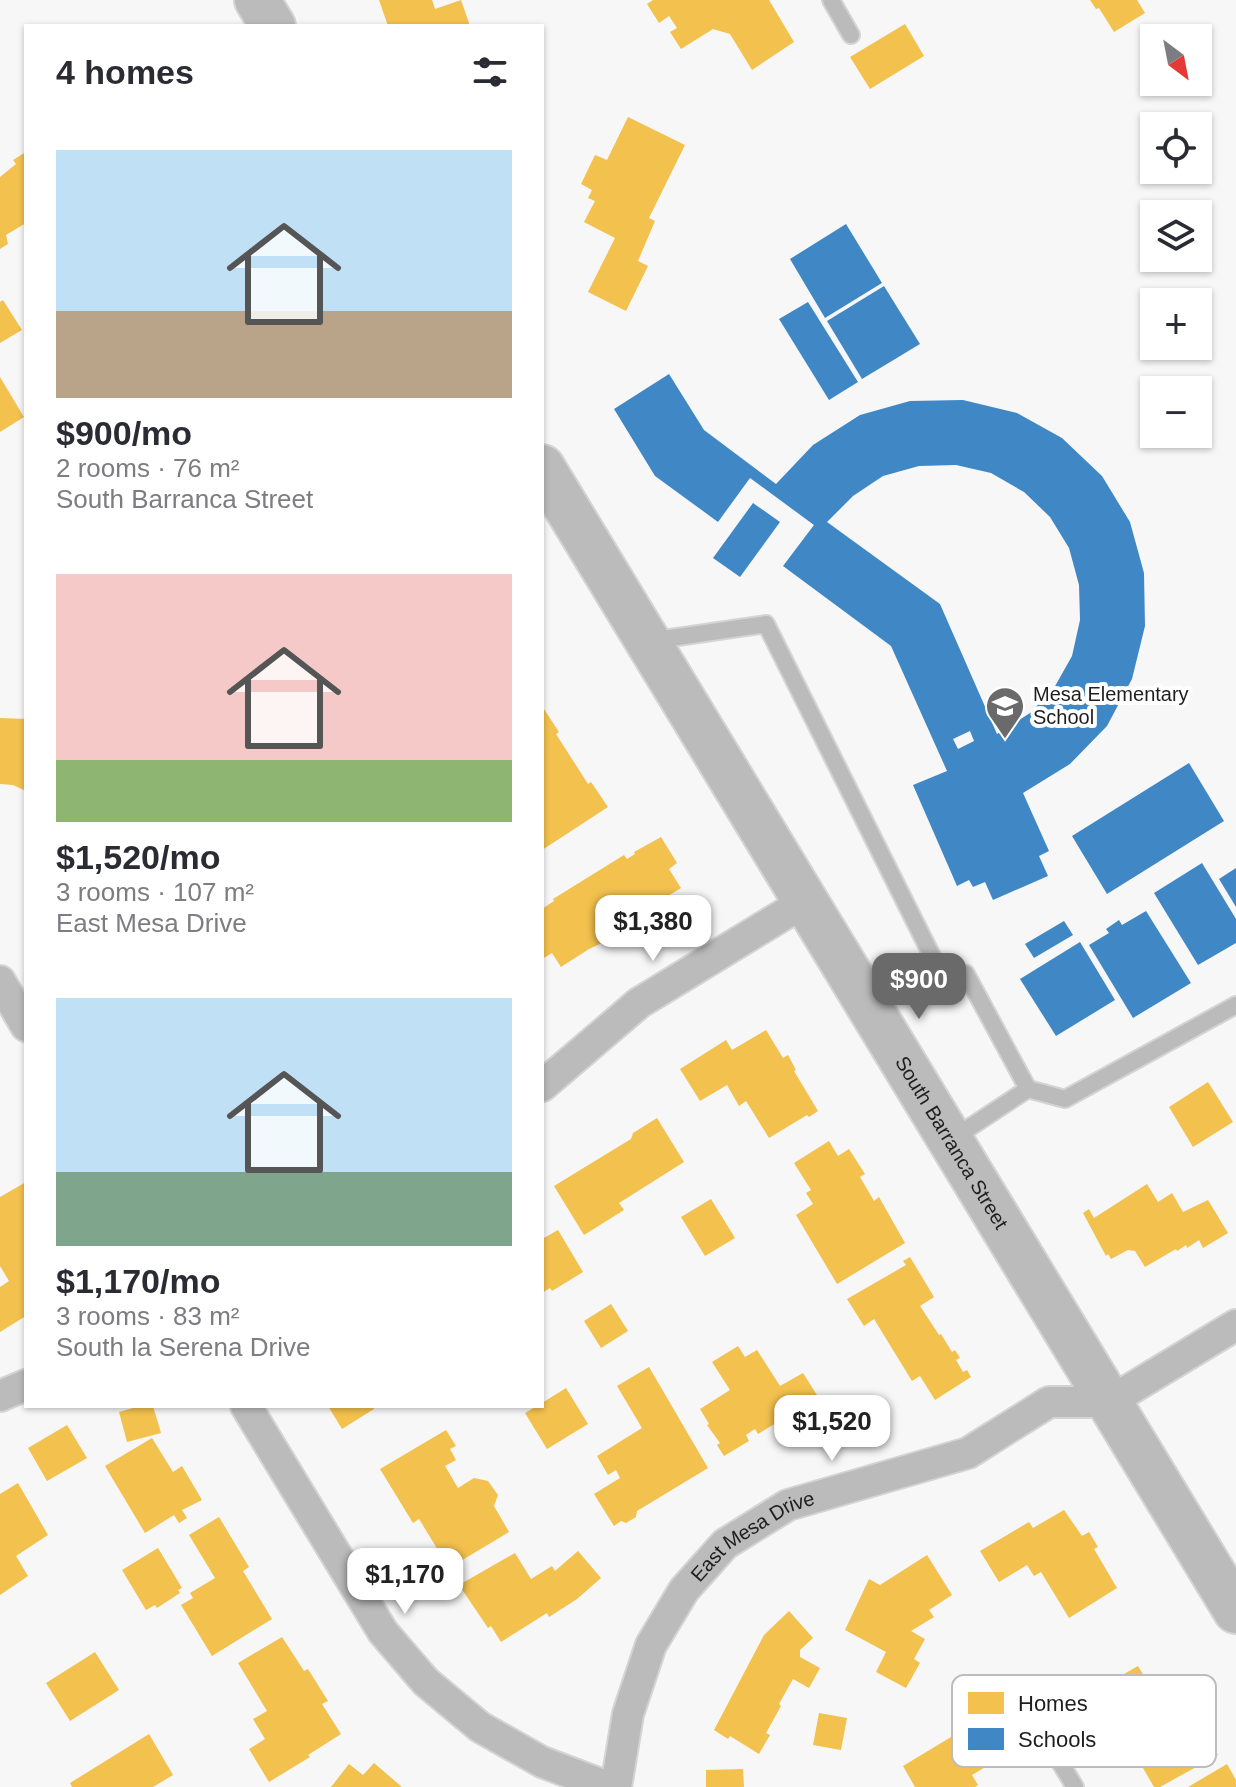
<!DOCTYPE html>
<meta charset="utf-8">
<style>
:root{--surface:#fff;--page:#f2f2f3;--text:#2b2b33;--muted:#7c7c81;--accent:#6a6a6a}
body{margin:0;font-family:Arial,sans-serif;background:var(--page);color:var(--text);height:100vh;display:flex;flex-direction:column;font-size:30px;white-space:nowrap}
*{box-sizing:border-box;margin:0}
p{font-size:26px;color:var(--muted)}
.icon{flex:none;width:44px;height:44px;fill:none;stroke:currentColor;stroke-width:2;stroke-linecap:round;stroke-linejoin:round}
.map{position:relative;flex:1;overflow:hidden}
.drawer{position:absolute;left:24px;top:24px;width:520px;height:1384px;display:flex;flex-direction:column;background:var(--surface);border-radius:0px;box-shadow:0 2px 6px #0004}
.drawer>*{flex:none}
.needle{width:52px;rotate:148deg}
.fabs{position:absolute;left:1140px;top:24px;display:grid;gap:16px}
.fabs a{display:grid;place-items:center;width:72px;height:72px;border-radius:0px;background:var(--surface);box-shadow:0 2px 6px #0004;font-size:40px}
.price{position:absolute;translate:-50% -68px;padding:0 18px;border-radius:16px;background:#fff;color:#222;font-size:26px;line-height:52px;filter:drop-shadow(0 2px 4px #0008)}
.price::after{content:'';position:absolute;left:50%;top:48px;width:24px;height:18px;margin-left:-12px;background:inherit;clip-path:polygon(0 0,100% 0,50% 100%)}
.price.selected{background:var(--accent);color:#fff}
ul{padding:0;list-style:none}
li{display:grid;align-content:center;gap:16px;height:424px;padding:0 32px}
li span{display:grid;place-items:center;height:248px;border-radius:0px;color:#555}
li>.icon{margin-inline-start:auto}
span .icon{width:144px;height:144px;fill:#fffc;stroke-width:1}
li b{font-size:34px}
h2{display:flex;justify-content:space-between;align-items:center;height:96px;padding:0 32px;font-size:34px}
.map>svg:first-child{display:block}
.homes{fill:#f2c14e}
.schools{fill:#3f88c5;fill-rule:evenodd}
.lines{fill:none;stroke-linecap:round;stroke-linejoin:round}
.lane-casing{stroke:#d4d4d4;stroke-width:20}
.street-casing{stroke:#d4d4d4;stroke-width:34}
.secondary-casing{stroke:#d4d4d4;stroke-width:48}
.lane{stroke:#bbb;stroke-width:16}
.street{stroke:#bbb;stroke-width:30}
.secondary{stroke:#bbb;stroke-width:44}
.labels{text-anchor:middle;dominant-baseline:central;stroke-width:8;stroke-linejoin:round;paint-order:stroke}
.poi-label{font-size:20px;fill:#1e1e1e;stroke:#fff;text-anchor:start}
.street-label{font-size:20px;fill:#1e1e1e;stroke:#fff}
.key{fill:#fff;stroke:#bcbcbc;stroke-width:2}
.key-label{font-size:22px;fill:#1e1e1e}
</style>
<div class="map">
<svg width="1236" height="1787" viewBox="0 0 1236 1787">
<rect width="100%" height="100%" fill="#f7f7f7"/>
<g class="homes">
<polygon points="379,0 432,0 435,9 461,0 470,26 388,26"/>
<polygon points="653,0 769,0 794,42 752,70 730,34 713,29 681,49 670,32 677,28 669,16 659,23 647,4"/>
<polygon points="1090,0 1137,0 1145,13 1114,32 1099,8 1096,9"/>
<polygon points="905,24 924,56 870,89 850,57"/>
<polygon points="628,117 685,145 649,218 655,221 638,261 648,266 626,311 588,292 615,238 584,222 595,201 588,198 592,190 581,184 595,155 607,160"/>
<polygon points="26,152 26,223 6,235 8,244 0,249 0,177 16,164 13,160"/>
<polygon points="3,300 22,330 0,343 0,302"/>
<polygon points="0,377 24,417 0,432"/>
<polygon points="542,706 559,732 556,734 588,784 591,782 608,807 542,850"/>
<polygon points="0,718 26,719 26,791 13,785 0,784"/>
<polygon points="661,837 677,863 669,869 681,888 643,911 647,918 603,945 602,943 589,949 561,967 552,953 542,959 542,909 554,901 553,899 624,855 627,859 635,854 634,852"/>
<polygon points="766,1030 783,1058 788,1055 796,1070 794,1071 818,1111 809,1117 807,1115 769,1138 746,1101 739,1106 727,1085 700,1101 680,1069 726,1040 732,1050"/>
<polygon points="1208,1082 1233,1122 1193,1147 1169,1107"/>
<polygon points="657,1118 684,1162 619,1203 624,1210 584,1235 554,1186 631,1139 633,1133"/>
<polygon points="829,1141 838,1156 849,1149 865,1174 860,1177 874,1201 879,1197 905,1243 837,1284 796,1215 813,1204 806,1193 811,1190 794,1163"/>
<polygon points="26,1182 26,1316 0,1332 0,1287 9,1281 0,1266 0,1197"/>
<polygon points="1147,1184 1158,1202 1172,1193 1183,1212 1208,1200 1228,1233 1203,1248 1199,1240 1187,1248 1186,1245 1177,1251 1176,1249 1145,1267 1135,1251 1128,1250 1111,1259 1108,1254 1106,1256 1083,1213 1089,1209 1094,1218"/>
<polygon points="711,1199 735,1238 705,1256 681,1217"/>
<polygon points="558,1230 583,1272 552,1291 550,1288 542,1293 542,1239"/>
<polygon points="910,1257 934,1297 920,1306 939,1335 941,1334 952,1352 955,1350 960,1358 956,1360 963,1372 967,1370 971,1377 935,1400 920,1376 912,1381 874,1319 864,1326 847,1299 906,1265 903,1261"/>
<polygon points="611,1304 628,1331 601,1348 584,1321"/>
<polygon points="738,1346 745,1357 757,1350 780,1386 803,1373 822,1403 801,1411 803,1415 794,1419 791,1414 758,1434 755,1429 746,1435 749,1441 724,1456 717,1445 720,1443 707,1425 709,1424 700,1409 730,1390 712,1362"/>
<polygon points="649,1367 708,1468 637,1511 636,1517 626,1523 621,1521 614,1526 594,1494 620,1478 616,1470 608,1475 597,1456 642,1428 617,1386"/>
<polygon points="566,1388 588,1424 547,1449 525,1413 537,1406 542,1406 542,1403"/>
<polygon points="140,1406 153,1406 161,1433 127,1442 119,1412"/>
<polygon points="328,1406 372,1406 374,1409 342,1429"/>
<polygon points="67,1425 87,1458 47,1481 28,1448"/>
<polygon points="446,1430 456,1446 450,1449 456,1460 445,1466 458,1488 474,1478 488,1481 498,1495 494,1506 509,1532 449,1568 419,1519 413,1523 380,1469"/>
<polygon points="152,1438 173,1472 182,1466 202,1500 182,1510 187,1518 179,1523 174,1515 145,1533 105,1466"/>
<polygon points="18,1483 48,1535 16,1556 28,1576 0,1595 0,1494"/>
<polygon points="1064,1510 1082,1536 1089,1532 1098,1547 1094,1549 1117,1588 1069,1618 1041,1572 1034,1576 1027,1565 999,1582 980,1551 1029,1522 1033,1528"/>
<polygon points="219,1517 249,1567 243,1571 272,1619 212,1656 181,1605 193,1598 190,1593 215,1578 189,1535"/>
<polygon points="158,1548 182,1588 178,1590 180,1593 157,1608 155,1605 146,1610 122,1570"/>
<polygon points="578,1551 601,1578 577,1599 549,1617 547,1613 501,1642 491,1626 488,1628 459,1585 515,1553 531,1579 552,1566 555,1571"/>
<polygon points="927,1555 952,1595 929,1610 934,1617 911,1631 925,1639 914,1659 920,1663 906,1688 876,1672 886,1652 845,1630 869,1579 880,1585"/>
<polygon points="789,1611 813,1638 800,1650 800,1657 820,1668 809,1688 793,1679 779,1704 781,1706 766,1733 770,1735 759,1754 730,1736 728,1739 714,1730 764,1635"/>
<polygon points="282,1637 304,1671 308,1669 328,1701 322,1704 341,1734 308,1755 310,1757 269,1782 249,1749 265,1739 253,1719 267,1711 238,1663"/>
<polygon points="95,1652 119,1690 70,1721 46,1683"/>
<polygon points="1138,1666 1163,1708 1168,1705 1189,1739 1203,1730 1218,1755 1160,1787 1154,1787 1139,1761 1129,1767 1102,1723 1119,1713 1103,1686"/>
<polygon points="1004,1705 1027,1742 972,1775 978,1785 975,1787 915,1787 903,1766"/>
<polygon points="819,1713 847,1718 841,1750 813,1745"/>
<polygon points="149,1734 173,1775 153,1787 72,1787 70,1783"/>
<polygon points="374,1763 402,1787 331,1787 349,1764 363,1775"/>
<polygon points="1227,1764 1236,1780 1236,1787 1188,1787"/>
<polygon points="743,1769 744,1787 706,1787 706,1770"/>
</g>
<g class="schools">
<polygon points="846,224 882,283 825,318 790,259"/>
<polygon points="884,286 920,344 862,379 827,321"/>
<polygon points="808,302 858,382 829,400 779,319"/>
<path d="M 669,374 L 704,430 L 776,484 L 813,445 L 860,415 L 910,401 L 963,400 L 1017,413 L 1062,438 L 1102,476 L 1130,522 L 1144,573 L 1145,626 L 1132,679 L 1107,726 L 1070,764 L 1023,793 L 1049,851 L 1039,856 L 1048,876 L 993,900 L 985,882 L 973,887 L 969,880 L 957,886 L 913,785 L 947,771 L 891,646 L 783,566 L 814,525 L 750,478 L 718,522 L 655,476 L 614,409 ZM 956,465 L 991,473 L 1024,492 L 1050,517 L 1069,548 L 1079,585 L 1080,620 L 1072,656 L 1054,688 L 1030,713 L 997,734 L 940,604 L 827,522 L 853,496 L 883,476 L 919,466 ZM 970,731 L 974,741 L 958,749 L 953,739 Z"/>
<polygon points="753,503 780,522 740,577 713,558"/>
<polygon points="1189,763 1224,821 1107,894 1072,836"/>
<polygon points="1202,863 1236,919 1236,943 1198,965 1154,893"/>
<polygon points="1236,868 1236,907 1219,879"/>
<polygon points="1146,911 1191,983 1133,1018 1089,945 1109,933 1106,929 1119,920 1122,925"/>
<polygon points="1064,921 1073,935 1034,958 1025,944"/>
<polygon points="1080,942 1115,1000 1056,1036 1020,979"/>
</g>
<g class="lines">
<g class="lane-casing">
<g id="lane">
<polyline points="831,0 851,35"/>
<polyline points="650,641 766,624 939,970 966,974 1028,1089 952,1139"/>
<polyline points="1028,1089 1065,1099 1236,1005"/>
<polyline points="1055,1754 1075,1787"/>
</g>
</g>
<g class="street-casing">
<g id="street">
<polyline points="0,981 26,1026"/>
<polyline points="542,1086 639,1003 806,901"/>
<polyline points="0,1396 26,1385"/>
<polyline points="246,1406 383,1632 426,1682 480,1727 542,1762 608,1787"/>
<path id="s1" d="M 616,1787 L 628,1714 L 651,1645 L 684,1590 L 725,1544 L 788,1505 L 968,1453 L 1049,1402 L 1109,1402 L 1236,1325"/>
</g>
</g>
<g class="secondary-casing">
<g id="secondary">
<polyline points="257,0 273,26"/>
<path id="s2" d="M 542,467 L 1236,1611"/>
</g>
</g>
<use href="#lane" class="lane"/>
<use href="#street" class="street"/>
<use href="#secondary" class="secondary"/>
</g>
<defs>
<g id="school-pin" transform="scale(2)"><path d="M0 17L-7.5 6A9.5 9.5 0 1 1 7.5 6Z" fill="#6a6a6a" stroke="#fff"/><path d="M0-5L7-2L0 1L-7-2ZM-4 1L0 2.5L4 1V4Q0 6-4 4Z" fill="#fff"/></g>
</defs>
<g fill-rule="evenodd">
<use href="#school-pin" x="1005" y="706"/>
</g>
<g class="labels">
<g class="poi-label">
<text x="1033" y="694">Mesa Elementary<tspan x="1033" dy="23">School</tspan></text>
</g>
<g class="street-label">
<text stroke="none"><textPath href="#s2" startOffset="790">South Barranca Street</textPath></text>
<text stroke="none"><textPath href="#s1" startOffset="300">East Mesa Drive</textPath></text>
</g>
</g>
<rect x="952" y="1675" width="264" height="92" rx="12" class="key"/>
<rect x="968" y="1692" width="36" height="22" fill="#f2c14e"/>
<rect x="968" y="1728" width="36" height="22" fill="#3f88c5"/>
<g class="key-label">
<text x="1018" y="1711">Homes</text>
<text x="1018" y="1747">Schools</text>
</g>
</svg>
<div class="fabs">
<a><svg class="needle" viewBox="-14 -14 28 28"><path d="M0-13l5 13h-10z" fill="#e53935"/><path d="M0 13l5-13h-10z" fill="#7c7c81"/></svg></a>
<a><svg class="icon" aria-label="locate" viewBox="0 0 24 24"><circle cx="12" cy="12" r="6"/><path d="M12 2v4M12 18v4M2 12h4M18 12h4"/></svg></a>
<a><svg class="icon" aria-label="layers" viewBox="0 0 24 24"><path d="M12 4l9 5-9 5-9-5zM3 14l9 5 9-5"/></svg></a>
<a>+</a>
<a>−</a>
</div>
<b class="price" style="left:653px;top:963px">$1,380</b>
<b class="price selected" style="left:919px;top:1021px">$900</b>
<b class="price" style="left:832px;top:1463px">$1,520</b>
<b class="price" style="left:405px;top:1616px">$1,170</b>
<section class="drawer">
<h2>4 homes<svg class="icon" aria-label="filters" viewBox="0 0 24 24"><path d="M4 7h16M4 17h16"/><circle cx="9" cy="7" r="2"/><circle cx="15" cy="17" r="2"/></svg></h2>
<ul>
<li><span style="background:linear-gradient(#bfe0f5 65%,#b9a48a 0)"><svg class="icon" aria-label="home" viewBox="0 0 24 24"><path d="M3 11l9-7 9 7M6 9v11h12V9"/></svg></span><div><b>$900/mo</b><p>2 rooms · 76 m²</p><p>South Barranca Street</p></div></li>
<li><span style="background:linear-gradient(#f6c9c9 75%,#8fb573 0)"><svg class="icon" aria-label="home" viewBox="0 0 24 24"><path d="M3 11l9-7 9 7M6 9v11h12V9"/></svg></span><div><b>$1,520/mo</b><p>3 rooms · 107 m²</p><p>East Mesa Drive</p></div></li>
<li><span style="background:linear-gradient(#bfe0f5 70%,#7fa58c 0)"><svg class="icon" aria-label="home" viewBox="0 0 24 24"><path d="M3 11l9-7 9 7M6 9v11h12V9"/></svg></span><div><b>$1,170/mo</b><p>3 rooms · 83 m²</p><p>South la Serena Drive</p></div></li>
</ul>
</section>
</div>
